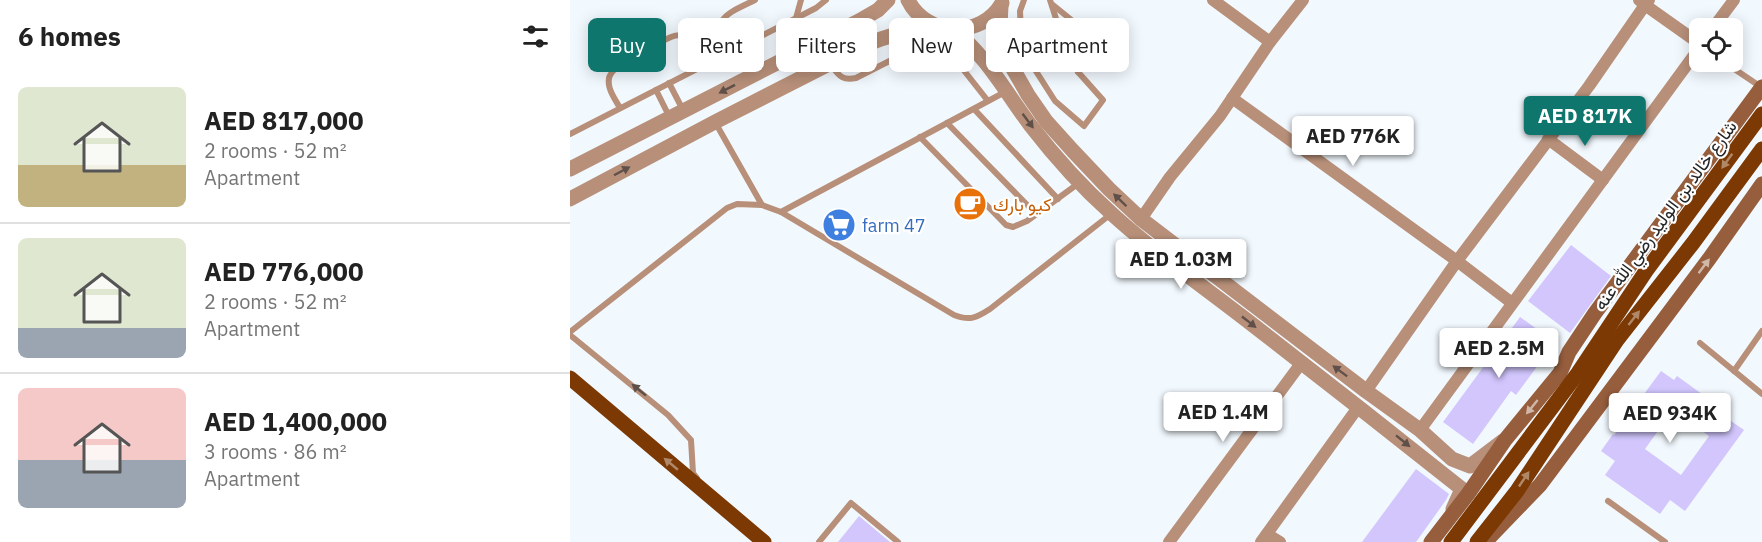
<!DOCTYPE html>
<meta charset="utf-8">
<style>
:root{--surface:#fff;--page:#f2f2f2;--text:#222;--muted:#767676;--line:#e0e0e0;--accent:#0f766e}
body{margin:0;font-family:"IBM Plex Sans",Vazirmatn,sans-serif;background:var(--page);color:var(--text);height:100vh;display:flex;flex-direction:column;font-size:22px;white-space:nowrap}
*{box-sizing:border-box;margin:0}
p{font-size:20px;color:var(--muted)}
.icon{flex:none;width:33px;height:33px;fill:none;stroke:currentColor;stroke-width:2;stroke-linecap:round;stroke-linejoin:round}
.map{position:relative;flex:1;overflow:hidden}
.sheet{display:flex;flex-direction:column;background:var(--surface);width:570px}
.sheet>*{flex:none}
.banner{position:absolute;left:18px;top:18px;width:570px;height:54px;display:flex;gap:12px}
.tools{position:absolute;left:1119px;top:18px;display:grid;gap:12px}
.tools a{display:grid;place-items:center;width:54px;height:54px;border-radius:9px;background:var(--surface);box-shadow:0 3px 15px #0003;font-size:30px}
.price{position:absolute;translate:-50% -51px;padding:0 14px;border-radius:6px;background:#fff;color:#222;font-size:20px;line-height:39px;filter:drop-shadow(0 2px 3px #0008)}
.price::after{content:'';position:absolute;left:50%;top:36px;width:18px;height:14px;margin-left:-9px;background:inherit;clip-path:polygon(0 0,100% 0,50% 100%)}
.price.active{background:var(--accent);color:#fff}
ul{padding:0;list-style:none}
li{display:flex;align-items:center;gap:18px;height:150px;padding:0 18px}
li+li{border-top:2px solid var(--line)}
li span{display:grid;place-items:center;flex:none;width:168px;height:120px;border-radius:9px;color:#555}
li>.icon{margin-inline-start:auto}
span .icon{width:72px;height:72px;fill:#fffc;stroke-width:1}
li b{font-size:26px}
h2{display:flex;justify-content:space-between;align-items:center;height:72px;padding:0 18px;font-size:26px}
.chip{padding:0 21px;border-radius:9px;background:var(--surface);box-shadow:0 3px 15px #0003;font-size:21px;line-height:54px}
.chip.active{background:var(--accent);color:#fff}
main{display:flex;flex:1;min-height:0}
.map>svg:first-child{display:block}
.building{fill:#d2c6fd;fill-rule:evenodd}
.lines{fill:none;stroke-linecap:round;stroke-linejoin:round}
.service{stroke:#b8907a;stroke-width:6}
.minor{stroke:#b8907a;stroke-width:12}
.tertiary{stroke:#b8907a;stroke-width:15}
.secondary{stroke:#965e3d;stroke-width:15}
.primary{stroke:#7c3904;stroke-width:15}
.oneway{fill:#5f5049}
.oneway2{fill:#b08868}
.oneway3{fill:#d0b7a8}
.labels{text-anchor:middle;dominant-baseline:central;stroke-width:4.5;stroke-linejoin:round;paint-order:stroke}
.food-label{font-size:18px;fill:#c56008;stroke:#fff;text-anchor:start}
.street-label{font-size:18px;fill:#242628;stroke:#fff}
.shop-label{font-size:18px;fill:#366cbe;stroke:#fff;text-anchor:start}
</style>
<main>
<section class="sheet">
<h2>6 homes<svg class="icon" aria-label="filters" viewBox="0 0 24 24"><path d="M4 7h16M4 17h16"/><circle cx="9" cy="7" r="2"/><circle cx="15" cy="17" r="2"/></svg></h2>
<ul>
<li><span style="background:linear-gradient(#dfe7d0 65%,#c2b280 0)"><svg class="icon" aria-label="home" viewBox="0 0 24 24"><path d="M3 11l9-7 9 7M6 9v11h12V9"/></svg></span><div><b>AED 817,000</b><p>2 rooms · 52 m²</p><p>Apartment</p></div></li>
<li><span style="background:linear-gradient(#dfe7d0 75%,#9aa5b1 0)"><svg class="icon" aria-label="home" viewBox="0 0 24 24"><path d="M3 11l9-7 9 7M6 9v11h12V9"/></svg></span><div><b>AED 776,000</b><p>2 rooms · 52 m²</p><p>Apartment</p></div></li>
<li><span style="background:linear-gradient(#f6c9c9 60%,#9aa5b1 0)"><svg class="icon" aria-label="home" viewBox="0 0 24 24"><path d="M3 11l9-7 9 7M6 9v11h12V9"/></svg></span><div><b>AED 1,400,000</b><p>3 rooms · 86 m²</p><p>Apartment</p></div></li>
</ul>
</section>
<div class="map">
<svg width="1192" height="542" viewBox="0 0 1192 542">
<rect width="100%" height="100%" fill="#f2f9fe"/>
<g class="building">
<polygon points="1001,245 1041,276 1000,333 958,301"/>
<polygon points="950,317 985,342 946,395 941,391 903,444 873,422"/>
<path d="M 1091,371 L 1104,380 L 1107,376 L 1161,415 L 1158,419 L 1174,430 L 1115,511 L 1100,500 L 1090,514 L 1035,475 L 1045,461 L 1031,451 L 1043,434 L 1044,435 ZM 1103,410 L 1139,436 L 1111,475 L 1075,449 Z"/>
<polygon points="846,469 879,494 876,500 846,542 792,542"/>
<polygon points="289,516 320,542 268,542"/>
</g>
<g class="lines">
<g class="service">
<polyline points="454,0 450,11 451,33 455,54 485,101 514,126 533,100 508,72 491,34 480,0"/>
<polyline points="483,5 531,44 508,72"/>
<polyline points="226,18 231,0"/>
<path d="M 156,54 C 139,19 156,14 185,0"/>
<polyline points="1154,62 1191,87"/>
<path d="M 260,64 C 269,75 271,81 286,78 L 351,45 L 364,46 L 381,54 L 418,101"/>
<polyline points="99,83 113,110"/>
<polyline points="86,90 99,116"/>
<path d="M 50,108 C 45,99 37,89 39,78 C 42,64 87,43 101,37 C 106,35 113,35 119,37 C 129,41 133,54 137,64"/>
<polyline points="404,109 488,199"/>
<polyline points="145,122 192,205 211,212 435,92"/>
<polyline points="377,123 466,214"/>
<polyline points="0,134 246,8 256,0"/>
<polyline points="350,137 436,225 443,227 457,221 509,183"/>
<path d="M 211,212 L 384,315 C 400,321 406,318 420,309 L 541,214"/>
<polyline points="0,332 157,208 167,204 192,205"/>
<polyline points="0,335 98,415 121,440 123,473 127,478"/>
<polyline points="1130,343 1192,394"/>
<polyline points="1164,371 1192,331"/>
<polyline points="1038,501 1095,542"/>
<polyline points="249,542 281,503 328,542"/>
</g>
<g class="minor">
<polyline points="1079,0 1075,5 1130,44"/>
<polyline points="1143,28 1164,0"/>
<polyline points="700,42 733,0"/>
<polyline points="662,98 887,261 942,303"/>
<polyline points="978,139 1033,180"/>
<polyline points="571,219 600,177 650,116 700,42 643,0"/>
<polyline points="796,391 887,261 1019,86 1075,5 1069,0"/>
<polyline points="850,430 1130,47"/>
<polyline points="697,534 710,542"/>
<polyline points="599,542 732,362"/>
<polyline points="691,542 789,406"/>
</g>
<g class="tertiary">
<path d="M 338,0 C 356,37 412,39 432,3"/>
<polyline points="431,6 430,26 433,42 442,67 458,95 476,121 503,151 539,189 571,219 796,391 850,430 882,459 900,466 933,441"/>
<path d="M 381,28 C 417,56 434,90 461,126 C 485,157 512,187 541,213 C 581,250 626,281 670,315 C 744,372 818,430 892,489 L 883,509"/>
<polyline points="0,169 289,21 308,10 318,0"/>
<path d="M 0,199 L 145,122 L 298,44 C 321,34 342,30 367,27"/>
</g>
<g class="secondary">
<polyline points="861,542 898,494 935,440 990,373 999,352 1025,313 1192,87"/>
<polyline points="915,542 970,485 1139,259 1192,184"/>
</g>
<g class="primary">
<polyline points="0,378 194,542"/>
<polyline points="881,542 1008,373 1076,271 1192,114"/>
<polyline points="907,542 947,491 1047,340 1123,243 1192,149"/>
</g>
</g>
<defs><path id="oneway-solid" d="M-6-.8H1V-3.2L6.5 0L1 3.2V.8H-6Z" transform="scale(1.5)"/></defs>
<g class="oneway">
<use href="#oneway-solid" transform="translate(157 89) rotate(153)"/>
<use href="#oneway-solid" transform="translate(458 121) rotate(53)"/>
<use href="#oneway-solid" transform="translate(52 171) rotate(-28)"/>
<use href="#oneway-solid" transform="translate(550 200) rotate(-136)"/>
<use href="#oneway-solid" transform="translate(679 322) rotate(38)"/>
<use href="#oneway-solid" transform="translate(770 371) rotate(-143)"/>
<use href="#oneway-solid" transform="translate(69 390) rotate(-141)"/>
<use href="#oneway-solid" transform="translate(833 441) rotate(39)"/>
</g>
<g class="oneway2">
<use href="#oneway-solid" transform="translate(1157 161) rotate(126)"/>
<use href="#oneway-solid" transform="translate(1064 318) rotate(-52)"/>
<use href="#oneway-solid" transform="translate(101 464) rotate(-140)"/>
<use href="#oneway-solid" transform="translate(954 479) rotate(-56)"/>
</g>
<g class="oneway3">
<use href="#oneway-solid" transform="translate(1134 266) rotate(-53)"/>
<use href="#oneway-solid" transform="translate(962 407) rotate(129)"/>
</g>
<defs>
<g id="cafe-disc" transform="scale(1.725)"><circle r="9.5" fill="#e8710a" stroke="#fff"/><path d="M-5.5-4.5H6V0H3Q3 3.5 0 3.5H-2.5Q-5.5 3.5-5.5 0ZM3-3.2v2h1.7v-2ZM-6 4.5H4V6H-6Z" fill="#fff"/></g>
<g id="supermarket-disc" transform="scale(1.725)"><circle r="9.5" fill="#3f7fe0" stroke="#fff"/><path d="M-6-5.5h2.5l.6 2H6L4.5 2H-2.5L-4.4-4H-6ZM-1.5 3.2a1.3 1.3 0 1 0 .1 0ZM3 3.2a1.3 1.3 0 1 0 .1 0Z" fill="#fff"/></g>
</defs>
<g fill-rule="evenodd">
<use href="#cafe-disc" x="400" y="204"/>
<use href="#supermarket-disc" x="269" y="225"/>
</g>
<g class="labels">
<g class="food-label">
<text x="423" y="204">كيو بارك</text>
</g>
<g class="street-label">
<text transform="translate(1095 215) rotate(-54)">شارع خالد بن الوليد رضي الله عنه</text>
</g>
<g class="shop-label">
<text x="292" y="225">farm 47</text>
</g>
</g>
</svg>
<div class="tools">
<a><svg class="icon" aria-label="locate" viewBox="0 0 24 24"><circle cx="12" cy="12" r="6"/><path d="M12 2v4M12 18v4M2 12h4M18 12h4"/></svg></a>
</div>
<b class="price active" style="left:1015px;top:147px">AED 817K</b>
<b class="price" style="left:783px;top:167px">AED 776K</b>
<b class="price" style="left:611px;top:290px">AED 1.03M</b>
<b class="price" style="left:929px;top:379px">AED 2.5M</b>
<b class="price" style="left:653px;top:443px">AED 1.4M</b>
<b class="price" style="left:1100px;top:444px">AED 934K</b>
<div class="banner">
<a class="chip active">Buy</a>
<a class="chip">Rent</a>
<a class="chip">Filters</a>
<a class="chip">New</a>
<a class="chip">Apartment</a>
</div>
</div>
</main>
